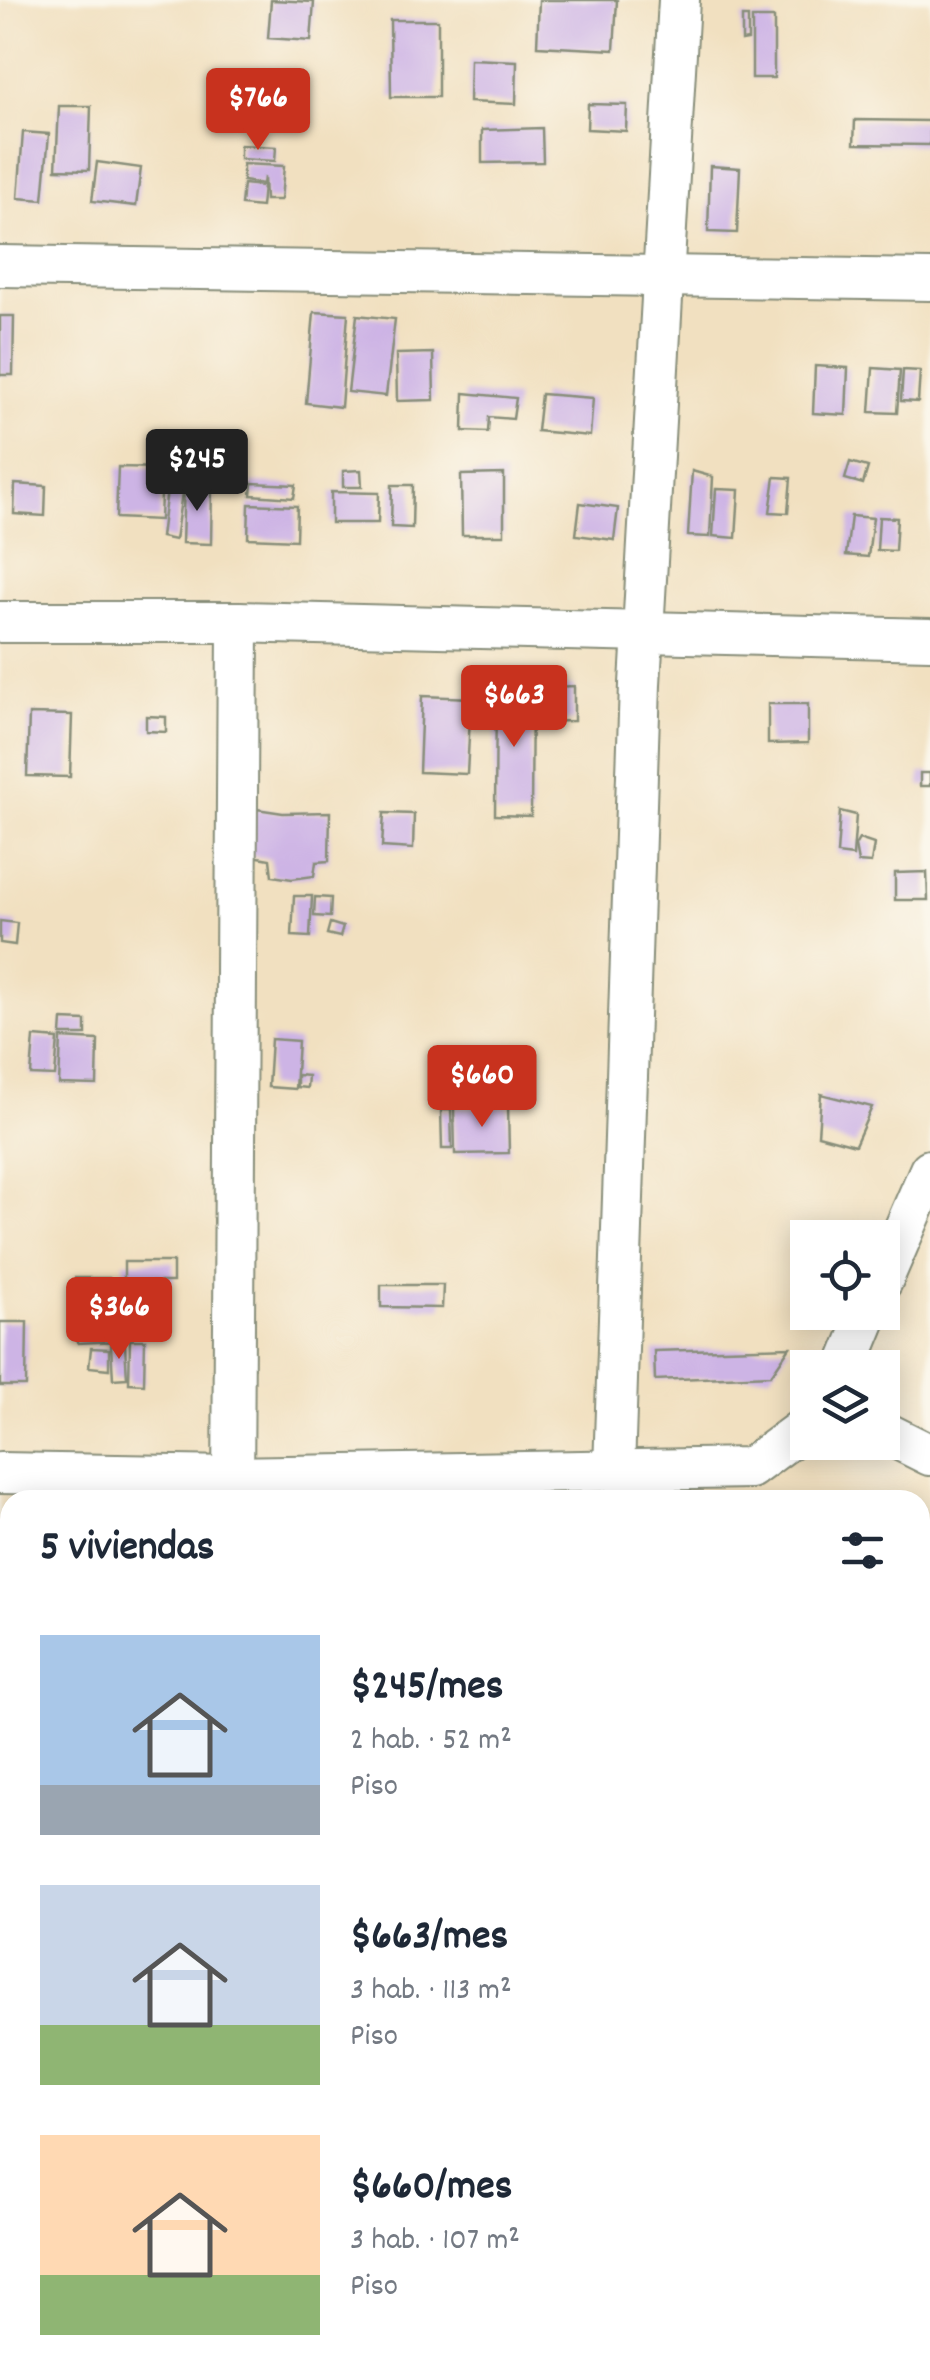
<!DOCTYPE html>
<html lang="es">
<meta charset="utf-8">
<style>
:root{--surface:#fff;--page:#f6f6f7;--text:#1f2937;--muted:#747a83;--accent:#c8321e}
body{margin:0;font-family:Dekko,sans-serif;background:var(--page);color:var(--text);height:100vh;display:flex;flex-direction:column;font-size:38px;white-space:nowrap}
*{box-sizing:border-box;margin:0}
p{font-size:32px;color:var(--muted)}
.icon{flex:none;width:55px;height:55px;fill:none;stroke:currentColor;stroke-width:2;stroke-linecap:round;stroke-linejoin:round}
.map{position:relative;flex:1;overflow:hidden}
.drawer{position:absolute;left:0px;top:1490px;width:930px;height:890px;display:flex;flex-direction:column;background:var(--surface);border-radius:30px 30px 0 0;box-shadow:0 5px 25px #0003}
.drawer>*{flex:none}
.buttons{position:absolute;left:790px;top:1220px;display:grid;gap:20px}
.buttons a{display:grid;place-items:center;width:110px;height:110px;border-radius:0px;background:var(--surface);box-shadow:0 5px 25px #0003;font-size:50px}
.price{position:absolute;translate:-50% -85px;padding:0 22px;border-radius:10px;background:var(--accent);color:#fff;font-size:32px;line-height:65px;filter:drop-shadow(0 2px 5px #0008)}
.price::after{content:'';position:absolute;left:50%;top:60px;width:30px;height:22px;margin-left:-15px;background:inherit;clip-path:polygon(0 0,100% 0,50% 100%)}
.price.current{background:#222;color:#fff}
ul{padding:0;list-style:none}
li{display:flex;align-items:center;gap:30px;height:250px;padding:0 40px}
li span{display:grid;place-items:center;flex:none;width:280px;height:200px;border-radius:0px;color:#555}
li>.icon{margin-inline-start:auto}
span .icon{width:120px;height:120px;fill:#fffc;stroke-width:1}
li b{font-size:42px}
h2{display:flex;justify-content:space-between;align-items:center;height:120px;padding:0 40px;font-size:42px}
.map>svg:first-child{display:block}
.building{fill:#cdb4e5}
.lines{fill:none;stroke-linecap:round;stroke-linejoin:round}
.street-casing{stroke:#888e7a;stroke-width:44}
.street{stroke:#fff;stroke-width:40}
</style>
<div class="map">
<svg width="930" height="2380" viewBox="0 0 930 2380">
<rect width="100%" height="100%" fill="#fbf7ec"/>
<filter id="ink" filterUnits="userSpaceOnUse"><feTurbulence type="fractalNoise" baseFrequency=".01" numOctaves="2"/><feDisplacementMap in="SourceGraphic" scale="20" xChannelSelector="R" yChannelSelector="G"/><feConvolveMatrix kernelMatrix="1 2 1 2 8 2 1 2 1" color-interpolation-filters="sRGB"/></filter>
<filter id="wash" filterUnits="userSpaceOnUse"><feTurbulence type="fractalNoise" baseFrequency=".0048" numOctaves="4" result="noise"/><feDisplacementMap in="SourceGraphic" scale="40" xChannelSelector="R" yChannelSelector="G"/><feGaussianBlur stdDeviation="2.25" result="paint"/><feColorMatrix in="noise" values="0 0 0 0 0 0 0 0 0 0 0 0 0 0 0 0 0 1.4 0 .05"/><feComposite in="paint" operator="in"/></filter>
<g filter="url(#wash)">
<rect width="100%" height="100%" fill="#f1e0c0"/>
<g id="blocks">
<g class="building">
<polygon points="271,0 314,2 311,41 268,38"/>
<polygon points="539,0 617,0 614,50 537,46"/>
<polygon points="742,17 748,17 748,40 742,41"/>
<rect x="752" y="18" width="22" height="60"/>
<polygon points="390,20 438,20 438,97 391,97"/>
<polygon points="470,59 517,61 516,104 469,102"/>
<polygon points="588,104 627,105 626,131 587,129"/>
<polygon points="59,106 91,106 89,170 56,169"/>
<polygon points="855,120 930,121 930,145 854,144"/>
<polygon points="542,128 543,162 482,163 482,130"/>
<polygon points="23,132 49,134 43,200 18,198"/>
<polygon points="240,145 276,147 275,161 240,159"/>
<polygon points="97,162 141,168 136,206 92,201"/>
<polygon points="243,164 284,166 281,200 265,200 264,177 263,184 243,181"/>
<polygon points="710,166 740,168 737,233 708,232"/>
<polygon points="243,184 263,186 261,207 241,205"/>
<polygon points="314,312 348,314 341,407 306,403"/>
<polygon points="357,315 395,319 386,396 348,392"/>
<polygon points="0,316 14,316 13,375 0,375"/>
<polygon points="433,353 434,400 397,401 396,354"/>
<polygon points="815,366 848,368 846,415 813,413"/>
<polygon points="873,368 900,370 897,413 870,412"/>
<polygon points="903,370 920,371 918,402 901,401"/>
<polygon points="464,393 516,398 513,419 489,417 488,432 463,431"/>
<polygon points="541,394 593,398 590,436 537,431"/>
<polygon points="850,462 868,467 863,484 845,479"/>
<polygon points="118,467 162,468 160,520 116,518"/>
<polygon points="361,470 362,487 343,487 343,471"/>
<polygon points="692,471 713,477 710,537 688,536"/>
<polygon points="504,474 504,535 462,535 461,475"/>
<polygon points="775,477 791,478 788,513 770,512"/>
<polygon points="184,483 212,484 211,544 182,543"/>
<polygon points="252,483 296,485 294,498 251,495"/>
<polygon points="15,484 46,486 45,516 14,514"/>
<polygon points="392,485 413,485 412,528 391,527"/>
<polygon points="716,489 739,490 736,538 713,536"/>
<polygon points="167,490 182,493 175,540 161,537"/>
<polygon points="331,492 379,493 378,523 331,523"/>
<polygon points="580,503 618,508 614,540 576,535"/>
<polygon points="249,504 297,506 296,540 248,538"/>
<polygon points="851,516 873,518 868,557 846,555"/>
<polygon points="879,517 897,518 895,551 877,550"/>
<polygon points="496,684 532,685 531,816 495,815"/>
<polygon points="574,686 574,721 536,722 535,688"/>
<polygon points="422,696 471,698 467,774 419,772"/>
<polygon points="768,704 808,704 808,743 768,744"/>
<polygon points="29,714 72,715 70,777 27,776"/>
<polygon points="146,716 166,717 166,732 146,731"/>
<rect x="920" y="773" width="10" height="13"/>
<polygon points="250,808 283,813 330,812 329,861 316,862 314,876 292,879 272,876 270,859 247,855"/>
<polygon points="840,811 856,815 853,856 837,854"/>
<polygon points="384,813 414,814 413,849 382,847"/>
<polygon points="859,839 874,844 871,863 858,862 855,846"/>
<polygon points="927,872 928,900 895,900 895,873"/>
<polygon points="294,896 312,896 310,937 292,936"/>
<polygon points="315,897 331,898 330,917 314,916"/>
<polygon points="0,921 17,923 15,945 0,943"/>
<polygon points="330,923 343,927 340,937 327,934"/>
<polygon points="62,1020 86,1021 86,1035 61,1035"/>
<polygon points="34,1037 58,1039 55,1076 31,1075"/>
<polygon points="61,1038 98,1040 97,1085 59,1084"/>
<polygon points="271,1039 298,1041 295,1089 268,1087"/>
<polygon points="297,1075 308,1076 307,1088 297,1087"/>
<polygon points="821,1094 872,1107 855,1145 818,1135"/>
<polygon points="508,1106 509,1153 455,1154 454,1108"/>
<polygon points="441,1110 451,1110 452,1149 442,1149"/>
<rect x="124" y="1262" width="49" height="20"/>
<polygon points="75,1278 109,1278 109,1308 74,1308"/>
<polygon points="381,1285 443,1285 442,1308 381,1307"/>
<polygon points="119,1315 120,1341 78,1343 76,1317"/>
<polygon points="0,1322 27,1322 26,1386 0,1386"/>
<polygon points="130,1340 145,1340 144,1384 129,1383"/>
<polygon points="111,1345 125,1345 127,1378 113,1379"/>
<polygon points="790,1347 771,1375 655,1380 654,1351"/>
<polygon points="91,1348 109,1349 109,1369 89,1367"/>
<polygon points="10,1529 10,1582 0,1583 0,1530"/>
<rect x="0" y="1631" width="10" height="34"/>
<rect x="0" y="1986" width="10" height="61"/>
<polygon points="920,2002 930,2007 930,2021 923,2035 920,2034"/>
<polygon points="561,2370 563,2370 585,2380 556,2380"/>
</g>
</g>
</g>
<g filter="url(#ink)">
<use href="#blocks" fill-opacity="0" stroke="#888e7a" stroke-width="2.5"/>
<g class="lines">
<g class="street-casing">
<g id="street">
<polyline points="0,266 930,280"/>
<polyline points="0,622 238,622 930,639"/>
<polyline points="882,1281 930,1170"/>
<polyline points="846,1368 869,1312"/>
<polyline points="882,1431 930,1455"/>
<polyline points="614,1470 640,684 679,0"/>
<polyline points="0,1473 233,1477 750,1468 808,1425"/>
<polyline points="233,1500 238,622"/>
<polyline points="920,1877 930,1882"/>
<polyline points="920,2310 930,2315"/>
<polyline points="218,2380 218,2370"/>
<polyline points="299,2380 304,2370"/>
</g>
</g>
<use href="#street" class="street"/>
</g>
</g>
</svg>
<div class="buttons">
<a><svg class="icon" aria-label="locate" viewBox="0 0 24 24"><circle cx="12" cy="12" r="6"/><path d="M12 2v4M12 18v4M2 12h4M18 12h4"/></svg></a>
<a><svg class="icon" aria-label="layers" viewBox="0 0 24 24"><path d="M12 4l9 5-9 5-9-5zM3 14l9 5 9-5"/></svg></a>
</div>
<b class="price" style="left:258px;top:153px">$766</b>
<b class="price current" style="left:197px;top:514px">$245</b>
<b class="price" style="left:514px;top:750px">$663</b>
<b class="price" style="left:482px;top:1130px">$660</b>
<b class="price" style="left:119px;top:1362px">$366</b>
<section class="drawer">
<h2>5 viviendas<svg class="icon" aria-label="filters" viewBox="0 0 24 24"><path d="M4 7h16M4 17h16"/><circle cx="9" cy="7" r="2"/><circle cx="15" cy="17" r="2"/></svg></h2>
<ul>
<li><span style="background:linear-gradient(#a9c7e8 75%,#9aa5b1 0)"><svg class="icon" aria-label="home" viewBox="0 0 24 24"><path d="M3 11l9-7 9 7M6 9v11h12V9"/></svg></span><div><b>$245/mes</b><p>2 hab. · 52 m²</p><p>Piso</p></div></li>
<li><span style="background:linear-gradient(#c9d6e8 70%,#8fb573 0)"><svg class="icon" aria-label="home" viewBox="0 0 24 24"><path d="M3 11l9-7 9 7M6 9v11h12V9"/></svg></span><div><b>$663/mes</b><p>3 hab. · 113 m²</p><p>Piso</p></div></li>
<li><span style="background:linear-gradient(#ffd9b3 70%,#8fb573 0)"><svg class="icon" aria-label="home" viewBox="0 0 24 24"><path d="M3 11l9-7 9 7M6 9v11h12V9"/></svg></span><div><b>$660/mes</b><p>3 hab. · 107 m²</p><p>Piso</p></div></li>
</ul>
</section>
</div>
